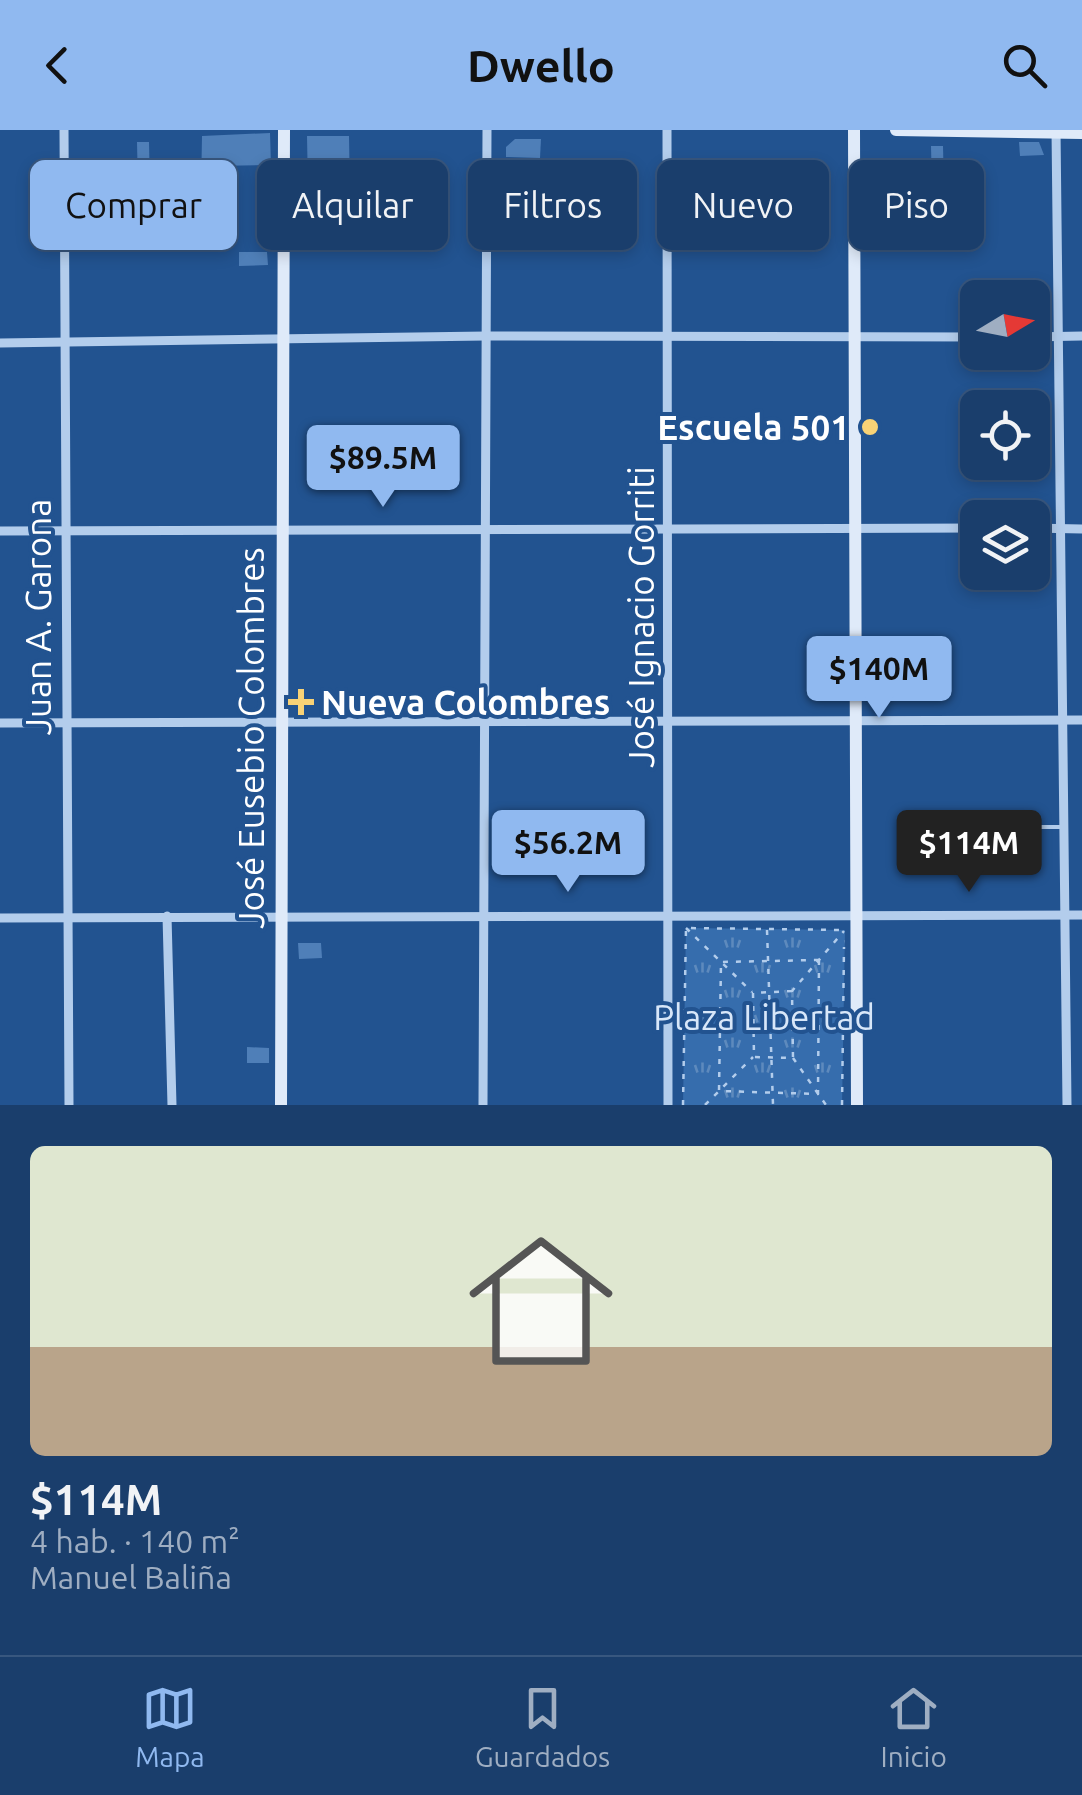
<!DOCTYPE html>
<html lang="es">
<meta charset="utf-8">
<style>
:root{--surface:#1a3e6c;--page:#274974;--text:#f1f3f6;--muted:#9faec2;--line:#38577f;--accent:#90b9f0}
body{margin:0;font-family:Ubuntu,sans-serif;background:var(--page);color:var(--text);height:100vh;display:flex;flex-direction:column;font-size:38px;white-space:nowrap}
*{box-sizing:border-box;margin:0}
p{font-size:32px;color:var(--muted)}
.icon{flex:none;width:55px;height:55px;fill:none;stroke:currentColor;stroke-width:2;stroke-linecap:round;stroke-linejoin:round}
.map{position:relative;height:975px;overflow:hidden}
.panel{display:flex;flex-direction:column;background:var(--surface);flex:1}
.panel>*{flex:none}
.banner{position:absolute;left:30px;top:30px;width:1022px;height:90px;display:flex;gap:20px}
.needle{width:65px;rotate:80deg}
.buttons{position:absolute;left:960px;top:150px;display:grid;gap:20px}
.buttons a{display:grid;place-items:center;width:90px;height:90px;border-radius:15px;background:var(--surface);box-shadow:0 5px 15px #0003,0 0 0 2px var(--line);font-size:50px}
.price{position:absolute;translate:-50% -85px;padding:0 22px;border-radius:10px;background:var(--accent);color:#111;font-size:32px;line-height:65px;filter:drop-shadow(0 2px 5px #0008)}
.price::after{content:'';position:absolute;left:50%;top:60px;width:30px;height:22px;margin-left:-15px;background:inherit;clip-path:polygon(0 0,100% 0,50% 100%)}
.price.on{background:#222;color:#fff}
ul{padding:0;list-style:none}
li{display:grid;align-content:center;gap:20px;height:530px;padding:0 30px}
li span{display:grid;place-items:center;height:310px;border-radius:15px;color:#555}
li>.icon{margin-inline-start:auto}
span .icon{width:180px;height:180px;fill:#fffc;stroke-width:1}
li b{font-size:42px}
.tag{padding:0 35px;border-radius:15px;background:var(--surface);box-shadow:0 5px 15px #0003,0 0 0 2px var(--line);font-size:35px;line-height:90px}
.tag.on{background:var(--accent);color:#111}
header{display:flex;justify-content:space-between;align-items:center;height:130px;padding:0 30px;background:var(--accent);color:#111;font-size:45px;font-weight:700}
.tabs{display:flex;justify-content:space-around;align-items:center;height:140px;border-top:2px solid var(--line);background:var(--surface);font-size:28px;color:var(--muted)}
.tabs a{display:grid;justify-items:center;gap:5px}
.tabs .on{color:var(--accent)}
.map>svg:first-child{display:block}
.park{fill:url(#park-tufts)}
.building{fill:#4f7fb8}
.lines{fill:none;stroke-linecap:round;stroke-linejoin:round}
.path{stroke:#b3cdec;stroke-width:2.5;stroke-dasharray:5 8;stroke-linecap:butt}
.lane{stroke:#b3cdec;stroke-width:4}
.street{stroke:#b3cdec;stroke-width:9}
.secondary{stroke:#dfeaf9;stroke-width:12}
.poi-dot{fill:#f8d276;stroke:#225390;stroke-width:4}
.labels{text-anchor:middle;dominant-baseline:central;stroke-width:8;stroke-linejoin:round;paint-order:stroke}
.poi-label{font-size:35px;font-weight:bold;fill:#fff;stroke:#225390;text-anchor:end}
.street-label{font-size:35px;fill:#fff;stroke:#225390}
.park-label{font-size:35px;fill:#d8e7f9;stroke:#225390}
</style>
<header><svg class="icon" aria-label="back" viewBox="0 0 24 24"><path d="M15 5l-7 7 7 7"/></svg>Dwello<svg class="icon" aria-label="search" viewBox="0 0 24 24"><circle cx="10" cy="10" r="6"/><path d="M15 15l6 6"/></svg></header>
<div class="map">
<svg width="1082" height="975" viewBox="0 0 1082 975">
<defs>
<pattern id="park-tufts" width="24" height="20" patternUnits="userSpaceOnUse" patternTransform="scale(2.5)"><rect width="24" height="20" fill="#366dad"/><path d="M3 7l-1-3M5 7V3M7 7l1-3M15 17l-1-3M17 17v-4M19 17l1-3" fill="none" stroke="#5e8abd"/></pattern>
</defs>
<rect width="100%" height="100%" fill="#225390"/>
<polygon class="park" points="686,798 845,800 842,975 683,975"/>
<g class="building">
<polygon points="270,3 271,35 214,36 214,60 201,60 202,6"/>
<polygon points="307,6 349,6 350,65 341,65 341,36 323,36 324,60 308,60"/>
<polygon points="515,9 541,9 540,28 506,27 506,17"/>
<polygon points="137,12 149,12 150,61 138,61"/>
<polygon points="1019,12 1039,12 1044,25 1020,26"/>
<polygon points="931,16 943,16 944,59 932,59"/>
<polygon points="239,122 267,122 268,135 239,136"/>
<polygon points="298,813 321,813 322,828 299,829"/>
<polygon points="247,917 269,918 269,933 247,933"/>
</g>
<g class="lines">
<g class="path">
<polyline points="686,798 752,862"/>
<polyline points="767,800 773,975"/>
<polygon points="819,830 818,964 719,961 721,832"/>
<polyline points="792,861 753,863 754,927 793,928 792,861 844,801"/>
<polyline points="793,928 826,975"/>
<polyline points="683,975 686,798 843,800"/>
<polyline points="705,975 753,927"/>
<polyline points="842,975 844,817"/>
</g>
<polyline class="lane" points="979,697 1063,697"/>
<g class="street">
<polyline points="64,0 69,975"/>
<polyline points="667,0 668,975"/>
<polyline points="1056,0 1067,975"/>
<polyline points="1032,207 1082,206"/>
<polyline points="0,213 486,206 978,207"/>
<polyline points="1032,398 1082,399"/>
<polyline points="0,401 978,398"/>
<polyline points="0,593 1082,590"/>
<polyline points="167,786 172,975"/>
<polyline points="0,788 1082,785"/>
<polyline points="483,975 487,0"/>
</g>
<g class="secondary">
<polyline points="854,0 857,975"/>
<polyline points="896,0 1082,3"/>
<polyline points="281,975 284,0"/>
</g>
</g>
<g class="poi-dot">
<circle cx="870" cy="297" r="10"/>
<path d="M296 557h10v10h10v10h-10v10h-10v-10h-10v-10h10z"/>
</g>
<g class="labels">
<g class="poi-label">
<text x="850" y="297">Escuela 501</text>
<text x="321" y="572" text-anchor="start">Nueva Colombres</text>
</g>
<g class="street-label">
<text transform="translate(38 487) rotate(-90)">Juan A. Garona</text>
<text transform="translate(641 487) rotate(-90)">José Ignacio Gorriti</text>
<text transform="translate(251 608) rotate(-90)">José Eusebio Colombres</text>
</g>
<g class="park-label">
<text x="764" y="887">Plaza Libertad</text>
</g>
</g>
</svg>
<div class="buttons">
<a><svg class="needle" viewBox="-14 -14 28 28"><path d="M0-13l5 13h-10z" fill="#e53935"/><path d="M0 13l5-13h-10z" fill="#9faec2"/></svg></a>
<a><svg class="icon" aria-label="locate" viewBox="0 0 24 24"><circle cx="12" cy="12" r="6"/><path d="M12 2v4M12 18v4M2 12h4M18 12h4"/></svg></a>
<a><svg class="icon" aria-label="layers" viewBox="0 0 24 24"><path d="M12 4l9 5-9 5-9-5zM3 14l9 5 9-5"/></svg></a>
</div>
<b class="price" style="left:383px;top:380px">$89.5M</b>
<b class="price" style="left:879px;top:591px">$140M</b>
<b class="price" style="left:568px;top:765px">$56.2M</b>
<b class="price on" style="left:969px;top:765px">$114M</b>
<div class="banner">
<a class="tag on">Comprar</a>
<a class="tag">Alquilar</a>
<a class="tag">Filtros</a>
<a class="tag">Nuevo</a>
<a class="tag">Piso</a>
</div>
</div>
<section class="panel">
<ul>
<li><span style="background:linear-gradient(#dfe7d0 65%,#b9a48a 0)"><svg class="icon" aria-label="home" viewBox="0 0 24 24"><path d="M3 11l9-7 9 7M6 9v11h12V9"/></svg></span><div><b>$114M</b><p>4 hab. · 140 m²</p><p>Manuel Baliña</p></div></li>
</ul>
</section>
<nav class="tabs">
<a class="on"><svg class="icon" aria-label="map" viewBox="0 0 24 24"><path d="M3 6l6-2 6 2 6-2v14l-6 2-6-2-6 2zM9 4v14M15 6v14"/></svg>Mapa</a>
<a><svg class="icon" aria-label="saved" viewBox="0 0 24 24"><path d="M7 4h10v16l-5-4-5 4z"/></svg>Guardados</a>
<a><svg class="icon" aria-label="home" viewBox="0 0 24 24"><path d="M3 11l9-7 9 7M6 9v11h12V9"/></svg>Inicio</a>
</nav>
